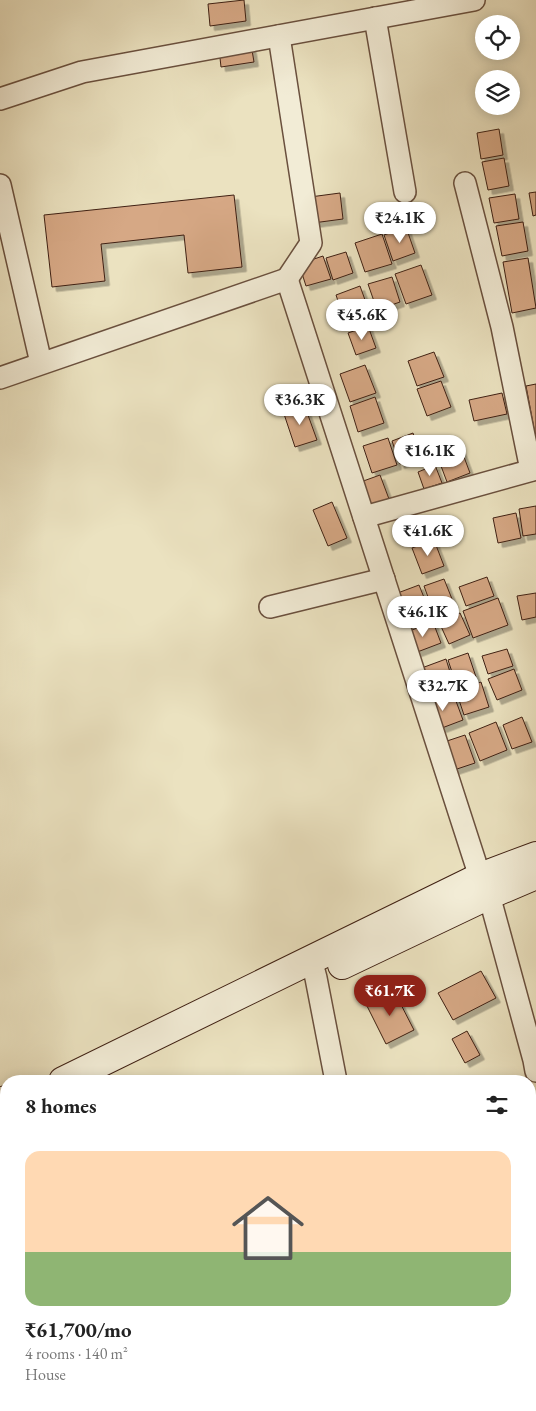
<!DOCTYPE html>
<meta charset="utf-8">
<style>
:root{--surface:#fff;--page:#f6f6f6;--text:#222;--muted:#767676;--line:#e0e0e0;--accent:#8f2418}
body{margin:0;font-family:"EB Garamond",serif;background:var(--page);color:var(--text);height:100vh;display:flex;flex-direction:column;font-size:19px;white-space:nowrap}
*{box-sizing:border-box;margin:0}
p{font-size:16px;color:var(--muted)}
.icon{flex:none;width:28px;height:28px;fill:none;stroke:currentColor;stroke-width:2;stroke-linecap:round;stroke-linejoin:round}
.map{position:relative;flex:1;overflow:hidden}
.side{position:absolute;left:0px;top:1075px;width:536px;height:336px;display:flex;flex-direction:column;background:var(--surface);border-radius:20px 20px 0 0;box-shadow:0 2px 12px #0003}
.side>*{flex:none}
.tools{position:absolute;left:475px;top:15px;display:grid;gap:10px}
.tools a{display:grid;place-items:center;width:45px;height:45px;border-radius:50%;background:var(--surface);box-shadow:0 2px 12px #0003;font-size:25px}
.price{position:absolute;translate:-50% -42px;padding:0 11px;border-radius:18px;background:#fff;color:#222;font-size:16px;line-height:32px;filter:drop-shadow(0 1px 2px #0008)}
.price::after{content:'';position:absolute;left:50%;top:30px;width:15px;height:11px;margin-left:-8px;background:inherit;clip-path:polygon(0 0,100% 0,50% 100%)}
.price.current{background:var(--accent);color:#fff}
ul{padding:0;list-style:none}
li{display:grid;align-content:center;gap:10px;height:265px;padding:0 25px}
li+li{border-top:1px solid var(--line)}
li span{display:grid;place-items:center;height:155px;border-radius:15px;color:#555}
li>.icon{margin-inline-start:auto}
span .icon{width:90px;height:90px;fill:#fffc;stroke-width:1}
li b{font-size:21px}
h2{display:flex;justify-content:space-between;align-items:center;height:60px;padding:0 25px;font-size:21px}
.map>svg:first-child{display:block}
.building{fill:#d6a885;stroke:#3f2013;filter:url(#shadow)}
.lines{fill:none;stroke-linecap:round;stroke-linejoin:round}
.lane-casing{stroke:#6a503e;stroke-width:12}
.street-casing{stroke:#6a503e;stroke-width:24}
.secondary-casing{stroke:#3f2013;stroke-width:30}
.lane{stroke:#f2ecd6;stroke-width:10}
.street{stroke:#f2ecd6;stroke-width:21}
.secondary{stroke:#f2ecd6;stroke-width:28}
</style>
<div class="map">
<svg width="536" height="1411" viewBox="0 0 536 1411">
<defs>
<filter id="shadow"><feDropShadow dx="4.5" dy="4.5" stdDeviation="0" flood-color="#0004"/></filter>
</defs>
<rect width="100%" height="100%" fill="#ebe2c0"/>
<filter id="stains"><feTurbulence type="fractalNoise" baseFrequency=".004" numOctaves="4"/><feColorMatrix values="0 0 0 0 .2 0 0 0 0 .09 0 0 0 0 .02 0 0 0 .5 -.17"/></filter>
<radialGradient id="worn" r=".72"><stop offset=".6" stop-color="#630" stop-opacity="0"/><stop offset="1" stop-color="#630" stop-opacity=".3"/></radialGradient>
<g class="building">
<polygon points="244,0 246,21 210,26 208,4"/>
<polygon points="251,44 254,62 221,67 219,49"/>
<polygon points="499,129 503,155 481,159 477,133"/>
<polygon points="504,158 509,186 488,190 482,162"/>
<polygon points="536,192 536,215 533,216 529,193"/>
<polygon points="340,193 343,219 313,223 310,197"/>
<polygon points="515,194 519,219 494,223 489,198"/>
<polygon points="234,195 242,267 188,273 184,235 101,244 105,281 52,287 44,215"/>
<polygon points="523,222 528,251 502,256 496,226"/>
<polygon points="406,227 415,253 393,261 384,235"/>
<polygon points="382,234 392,264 365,272 355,243"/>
<polygon points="346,252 353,273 333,280 326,258"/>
<polygon points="323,256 331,279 306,286 299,264"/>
<polygon points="528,258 536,308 512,313 503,262"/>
<polygon points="421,265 432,295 406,304 395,274"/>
<polygon points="392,277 400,302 377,310 368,284"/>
<polygon points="360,286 369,311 344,319 336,295"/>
<polygon points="368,326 376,348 356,355 348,333"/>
<polygon points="434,352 444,377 417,386 408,361"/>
<polygon points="365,365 376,393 350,402 340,374"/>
<polygon points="441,381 451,407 427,416 417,389"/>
<polygon points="536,384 536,433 535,434 526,386"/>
<polygon points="502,393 507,414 474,421 469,400"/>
<polygon points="375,397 384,423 358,432 350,406"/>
<polygon points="304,404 317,440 295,447 283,411"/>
<polygon points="413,433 421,456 400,464 392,441"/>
<polygon points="388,438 397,465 372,473 363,446"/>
<polygon points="461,449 470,473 447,482 438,458"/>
<polygon points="435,465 442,483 424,489 418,472"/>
<polygon points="380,475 389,499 364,508 355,484"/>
<polygon points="332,502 347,538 328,546 313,510"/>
<polygon points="536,506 536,534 523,536 519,509"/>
<polygon points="516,513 521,538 498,543 493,518"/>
<polygon points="434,540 444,566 422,574 412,548"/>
<polygon points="487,577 494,596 466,606 459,587"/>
<polygon points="444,579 454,604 433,611 424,586"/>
<polygon points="419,585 431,615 407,625 395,594"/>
<polygon points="536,593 536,617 522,620 517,596"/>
<polygon points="498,598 508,625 473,638 463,611"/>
<polygon points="460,613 470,635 449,644 439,622"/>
<polygon points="433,622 441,643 412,654 404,633"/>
<polygon points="507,649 513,666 488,674 482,656"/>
<polygon points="468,653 476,677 456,684 448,660"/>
<polygon points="446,659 454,685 427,694 419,669"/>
<polygon points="514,669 522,690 497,700 488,679"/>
<polygon points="481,682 489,707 464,715 456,691"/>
<polygon points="453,693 463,720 434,731 424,703"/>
<polygon points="522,717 532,742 512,749 503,725"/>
<polygon points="496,722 507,750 480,761 469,733"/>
<polygon points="465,735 475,763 448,772 438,744"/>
<polygon points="481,971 496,998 453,1020 438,993"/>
<polygon points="393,989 414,1030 386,1044 366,1004"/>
<polygon points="467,1031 480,1055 465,1063 452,1039"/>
<polygon points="536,1266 536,1304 530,1305 530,1267"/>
<polygon points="3,1289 6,1298 6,1320 0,1322 0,1290"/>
<polygon points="6,1328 6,1372 0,1356 0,1330"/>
<polygon points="13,1405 37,1405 39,1411 16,1411"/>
<polygon points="59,1405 83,1405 85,1411 61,1411"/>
<polygon points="451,1405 502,1405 503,1409 495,1411 452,1411"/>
</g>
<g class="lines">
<g class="lane-casing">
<g id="lane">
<polyline points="0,1239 6,1260"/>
<polyline points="51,1405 53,1411"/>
</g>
</g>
<g class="street-casing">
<g id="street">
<polyline points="375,18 405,192"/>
<polyline points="279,36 311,243 287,279"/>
<polyline points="0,99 82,72 474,0"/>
<polyline points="465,183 502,327 531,470"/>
<polyline points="0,185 41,363"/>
<polyline points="0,378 287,279 480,877 489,895 534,1060 536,1071"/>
<polyline points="364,517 536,469"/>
<polyline points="270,607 384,579"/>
<polyline points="311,959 316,978 336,1081"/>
<polyline points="397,1405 398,1411"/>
</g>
</g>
<g class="secondary-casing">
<g id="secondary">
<polyline points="342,965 489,895 536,875"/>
<polyline points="63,1081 480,877 536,856"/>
<polyline points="0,1102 6,1100"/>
<polyline points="0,1122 6,1120"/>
</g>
</g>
<use href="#lane" class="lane"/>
<use href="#street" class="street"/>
<use href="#secondary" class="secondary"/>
</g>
<rect width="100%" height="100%" filter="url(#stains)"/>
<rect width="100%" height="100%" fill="url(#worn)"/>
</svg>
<div class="tools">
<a><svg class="icon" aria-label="locate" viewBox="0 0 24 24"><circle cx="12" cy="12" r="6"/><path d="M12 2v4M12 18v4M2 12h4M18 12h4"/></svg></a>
<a><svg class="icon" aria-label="layers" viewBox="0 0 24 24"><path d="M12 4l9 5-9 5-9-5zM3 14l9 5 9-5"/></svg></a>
</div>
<b class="price" style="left:400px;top:244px">₹24.1K</b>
<b class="price" style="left:362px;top:341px">₹45.6K</b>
<b class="price" style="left:300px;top:426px">₹36.3K</b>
<b class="price" style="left:430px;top:477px">₹16.1K</b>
<b class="price" style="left:428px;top:557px">₹41.6K</b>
<b class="price" style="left:423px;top:638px">₹46.1K</b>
<b class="price" style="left:443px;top:712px">₹32.7K</b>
<b class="price current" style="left:390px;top:1017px">₹61.7K</b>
<section class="side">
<h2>8 homes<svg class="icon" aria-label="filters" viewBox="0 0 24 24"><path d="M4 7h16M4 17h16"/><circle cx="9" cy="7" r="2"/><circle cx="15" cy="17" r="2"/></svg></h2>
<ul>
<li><span style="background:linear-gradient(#ffd9b3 65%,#8fb573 0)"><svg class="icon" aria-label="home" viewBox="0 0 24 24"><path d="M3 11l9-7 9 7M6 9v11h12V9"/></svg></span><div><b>₹61,700/mo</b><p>4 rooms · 140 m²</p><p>House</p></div></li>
</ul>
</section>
</div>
